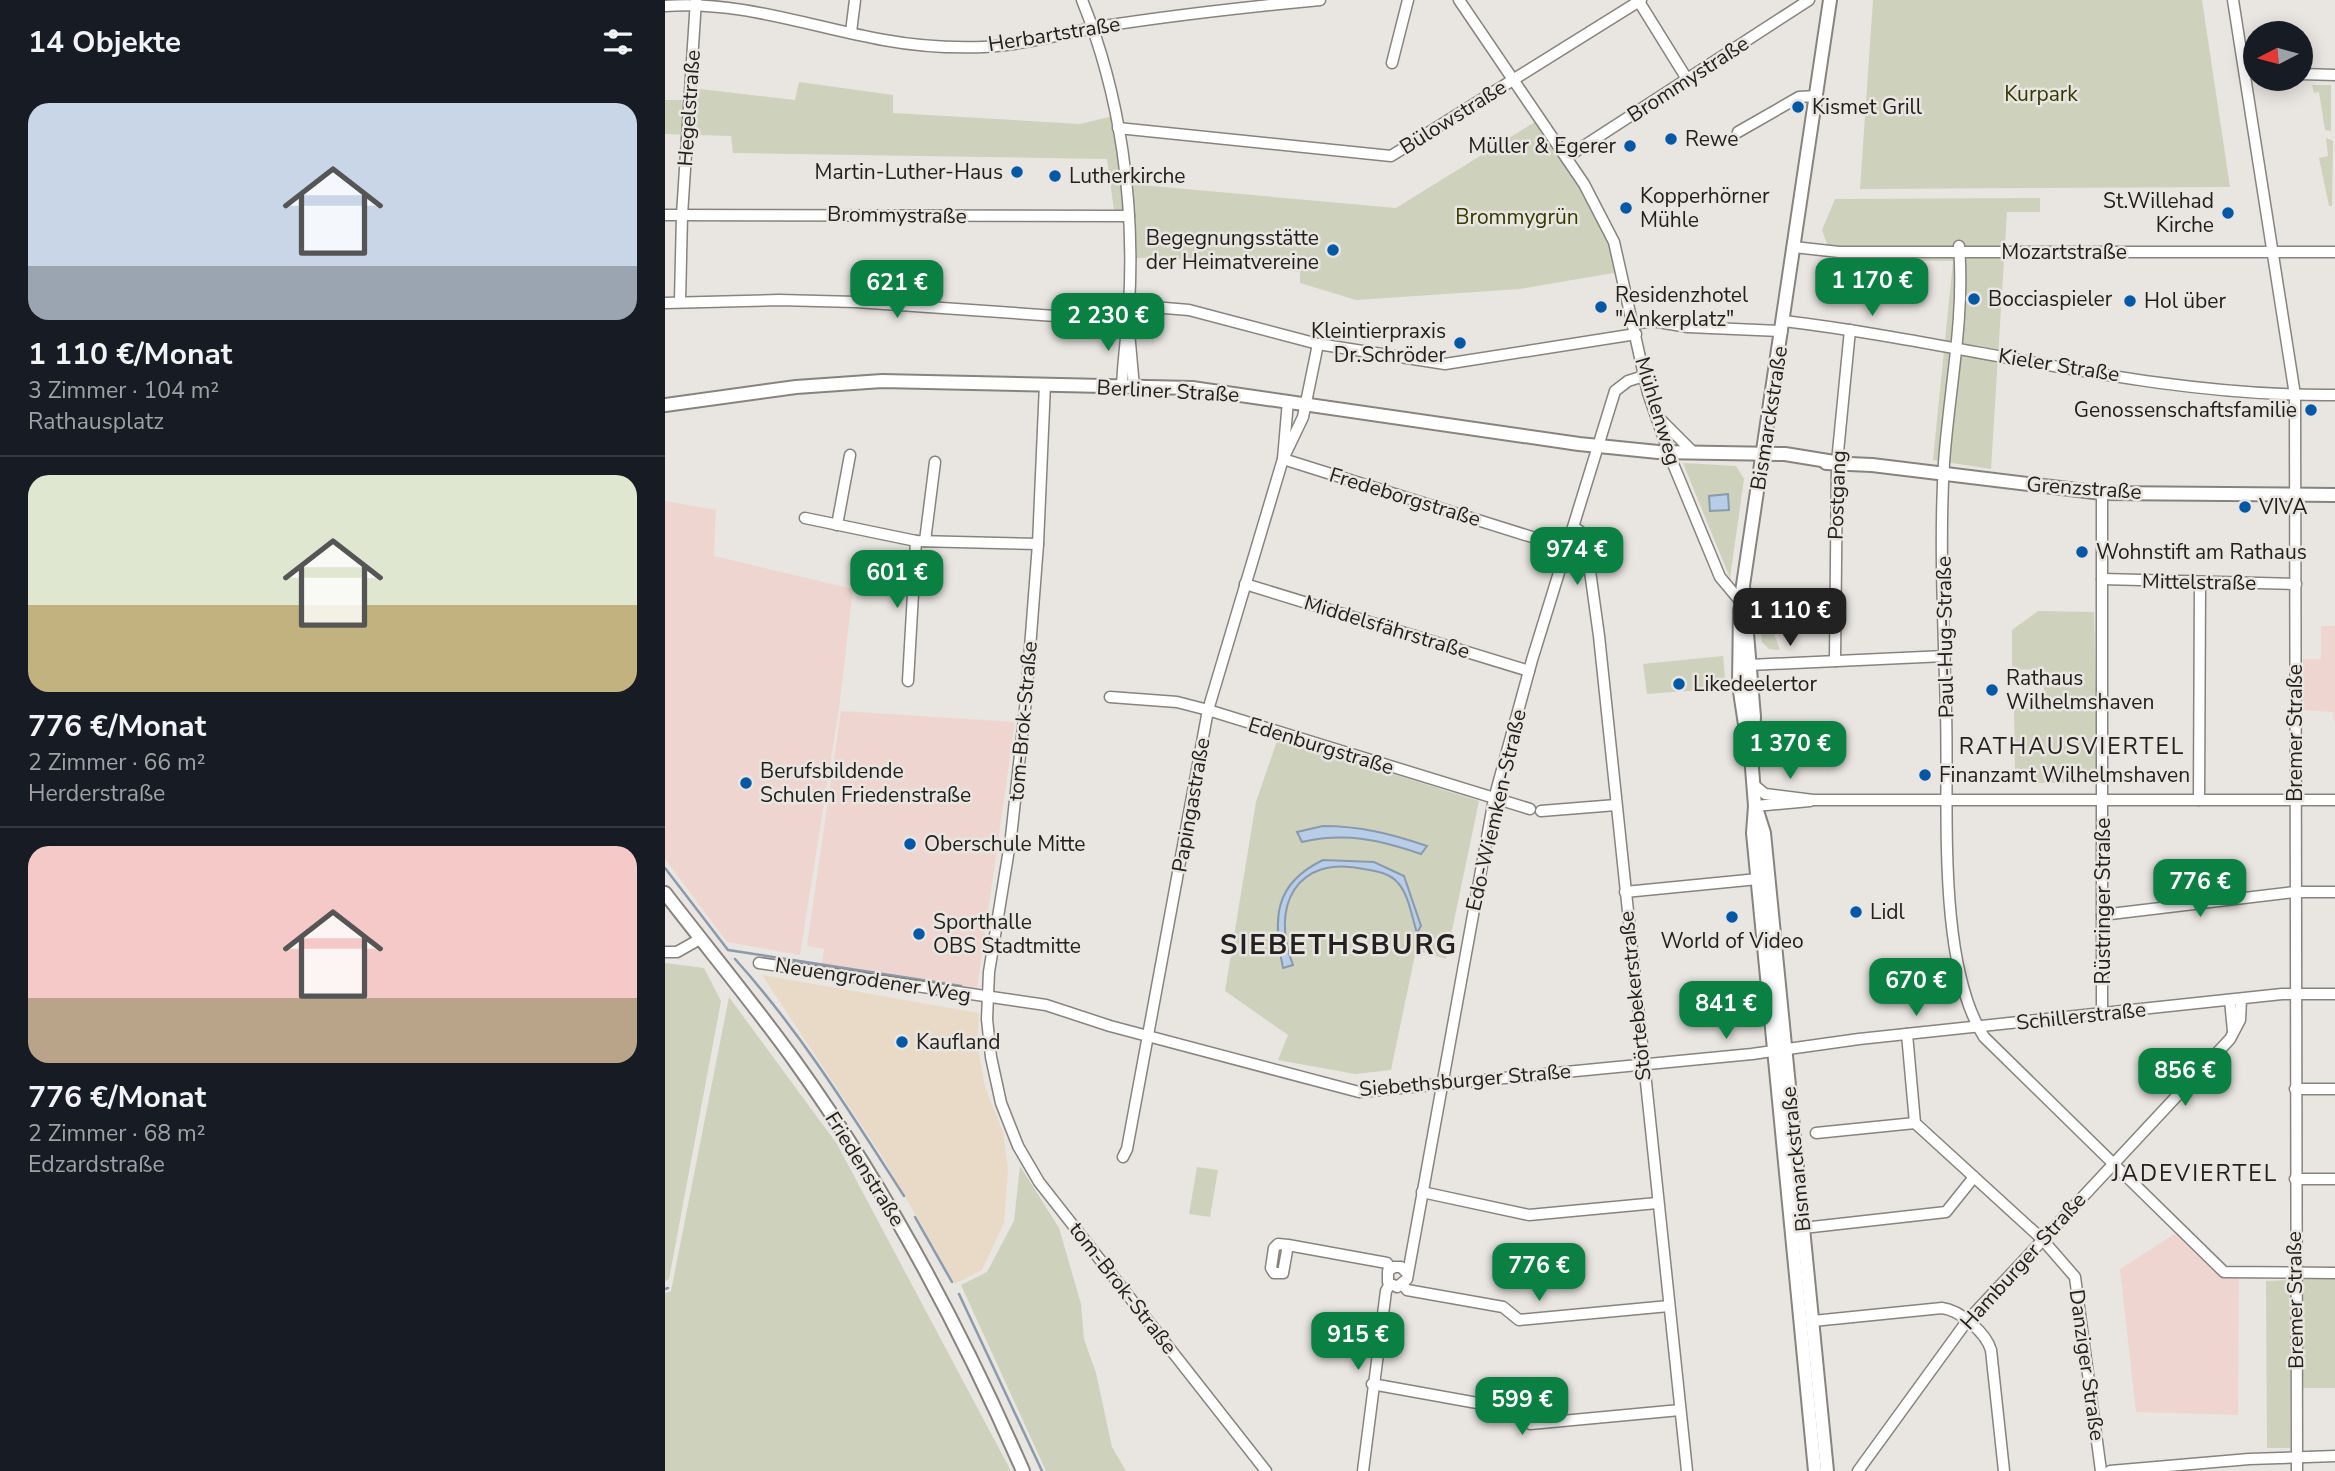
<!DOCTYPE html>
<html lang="de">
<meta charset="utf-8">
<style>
:root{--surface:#171b24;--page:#20242c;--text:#f1f3f6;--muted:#9ea1a6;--line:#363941;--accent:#0b8043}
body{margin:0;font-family:"Nunito Sans",sans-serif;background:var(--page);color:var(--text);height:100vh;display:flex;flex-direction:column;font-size:26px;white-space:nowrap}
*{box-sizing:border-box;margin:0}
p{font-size:23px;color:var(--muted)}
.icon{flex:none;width:38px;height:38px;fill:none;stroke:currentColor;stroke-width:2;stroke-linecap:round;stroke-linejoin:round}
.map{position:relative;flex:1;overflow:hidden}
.sheet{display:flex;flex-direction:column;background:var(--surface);width:665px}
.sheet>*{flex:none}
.needle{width:46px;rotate:264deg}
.controls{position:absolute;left:1578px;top:21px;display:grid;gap:14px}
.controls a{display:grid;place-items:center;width:70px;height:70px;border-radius:50%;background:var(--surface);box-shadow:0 4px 18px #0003;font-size:35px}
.price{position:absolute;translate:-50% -60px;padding:0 16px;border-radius:14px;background:var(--accent);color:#fff;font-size:23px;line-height:46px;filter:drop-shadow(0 2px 4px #0008)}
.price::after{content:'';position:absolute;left:50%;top:42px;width:21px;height:16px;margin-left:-10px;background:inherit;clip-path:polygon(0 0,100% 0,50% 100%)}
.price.on{background:#222;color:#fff}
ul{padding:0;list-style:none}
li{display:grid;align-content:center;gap:14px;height:371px;padding:0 28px}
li+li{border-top:2px solid var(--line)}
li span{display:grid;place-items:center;height:217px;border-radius:21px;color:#555}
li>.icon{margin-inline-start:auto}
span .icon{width:126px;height:126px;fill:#fffc;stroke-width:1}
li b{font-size:30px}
h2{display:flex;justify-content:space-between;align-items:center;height:84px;padding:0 28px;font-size:30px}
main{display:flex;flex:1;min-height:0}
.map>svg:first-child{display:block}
.commercial{fill:#e8dac7}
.education{fill:#efd5d0}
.green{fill:#ced2bc}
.water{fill:#b7cde8;stroke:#8a99ac;stroke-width:2}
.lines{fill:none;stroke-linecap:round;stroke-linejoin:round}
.stream{stroke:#8a99ac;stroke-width:2.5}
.minor-casing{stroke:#87847f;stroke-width:13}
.major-casing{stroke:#87847f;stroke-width:16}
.minor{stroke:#fff;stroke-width:10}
.major{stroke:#fff;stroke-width:12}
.poi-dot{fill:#0358a6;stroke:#e9e5e0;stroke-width:2.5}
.labels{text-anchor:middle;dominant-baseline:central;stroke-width:5;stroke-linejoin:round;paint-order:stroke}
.street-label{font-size:21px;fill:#22211f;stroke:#e9e5e0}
.park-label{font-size:21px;fill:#343900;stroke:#e9e5e0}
.poi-label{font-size:21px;fill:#22211f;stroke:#e9e5e0;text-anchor:start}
.neighbourhood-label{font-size:23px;letter-spacing:2px;fill:#22211f;stroke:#e9e5e0}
.district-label{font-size:28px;font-weight:bold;letter-spacing:2px;fill:#22211f;stroke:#e9e5e0}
</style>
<main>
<section class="sheet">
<h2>14 Objekte<svg class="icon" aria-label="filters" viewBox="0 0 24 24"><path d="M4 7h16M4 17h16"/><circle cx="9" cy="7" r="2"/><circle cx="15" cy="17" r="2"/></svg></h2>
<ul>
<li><span style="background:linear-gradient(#c9d6e8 75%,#9aa5b1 0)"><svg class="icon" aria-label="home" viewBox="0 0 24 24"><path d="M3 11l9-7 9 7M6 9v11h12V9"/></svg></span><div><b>1 110 €/Monat</b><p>3 Zimmer · 104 m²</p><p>Rathausplatz</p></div></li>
<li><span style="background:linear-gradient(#dfe7d0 60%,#c2b280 0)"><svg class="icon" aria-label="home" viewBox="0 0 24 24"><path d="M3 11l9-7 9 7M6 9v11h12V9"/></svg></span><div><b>776 €/Monat</b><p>2 Zimmer · 66 m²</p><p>Herderstraße</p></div></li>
<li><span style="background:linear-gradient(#f6c9c9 70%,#b9a48a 0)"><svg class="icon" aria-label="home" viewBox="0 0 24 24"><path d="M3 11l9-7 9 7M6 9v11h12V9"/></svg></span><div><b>776 €/Monat</b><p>2 Zimmer · 68 m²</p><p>Edzardstraße</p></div></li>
</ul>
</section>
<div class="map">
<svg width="1670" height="1471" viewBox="0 0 1670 1471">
<rect width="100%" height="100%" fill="#e9e5e0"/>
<polygon class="commercial" points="97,975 314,1013 312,1043 320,1087 338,1132 343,1169 339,1223 317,1270 290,1284 215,1153"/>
<g class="education">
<polygon points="0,501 51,510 49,556 188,589 174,708 135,955 62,942 0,859"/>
<polygon points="1656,626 1670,626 1670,726 1668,712 1638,710 1638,659 1656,659"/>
<polygon points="176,711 350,722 312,989 157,964 159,949 142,946"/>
<polygon points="1511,1233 1558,1275 1574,1276 1573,1415 1471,1412 1455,1269"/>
</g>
<g class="green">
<polygon points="1208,0 1537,0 1565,187 1195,189"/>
<polygon points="134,82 228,95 228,113 415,124 448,116 461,211 449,210 442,159 68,153 66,136 0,134 0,100 24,100 27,88 130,100"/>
<polygon points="1647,85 1666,85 1666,131 1660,130 1654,92 1649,93"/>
<path d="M 873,120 C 906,168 940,215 954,272 L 855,289 L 691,300 L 635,283 L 635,272 L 502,258 L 468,258 L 465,184 L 731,208 Z"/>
<polygon points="1661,138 1668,141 1667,206 1664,206 1654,158 1663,156"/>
<polygon points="1375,198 1375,212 1342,212 1326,469 1268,460 1288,261 1168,260 1157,230 1170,199"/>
<polygon points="1018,463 1071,466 1079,479 1065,578"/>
<polygon points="1092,607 1100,608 1115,650 1104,649 1097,642"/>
<polygon points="1373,611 1429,612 1433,783 1350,783 1349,708 1369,709 1370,702 1379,702 1379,670 1347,669 1347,630"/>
<polygon points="1058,656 1061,688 982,694 978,664"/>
<polygon points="613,738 814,801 781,959 751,950 726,1070 690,1074 613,1060 623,1035 560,991 591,802"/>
<polygon points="0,963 39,968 56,1001 4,1279 0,1281"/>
<polygon points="64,997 172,1144 346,1471 0,1471 0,1293 6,1291"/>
<polygon points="355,1166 394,1228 416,1304 419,1339 431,1373 447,1447 461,1471 381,1471 296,1285 322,1272 349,1221"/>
<polygon points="532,1167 553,1170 545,1217 524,1214"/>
<rect x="1635" y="1272" width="35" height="116"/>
<polygon points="1625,1280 1625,1448 1602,1448 1601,1281"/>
</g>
<g class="water">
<polygon points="1063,494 1064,510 1045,511 1044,496"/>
<path d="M 658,826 C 695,826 727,834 762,846 L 756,854 C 715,840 681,832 637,842 L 632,832 Z"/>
<path d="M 658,860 L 709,862 L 739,876 L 756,926 L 752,933 C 747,918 744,895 733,883 C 725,873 711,871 699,869 C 631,854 605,907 628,965 L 618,968 C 608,919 608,884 658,860 Z"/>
</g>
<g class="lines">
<g class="stream">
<polyline points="0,868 63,950 296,986"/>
<path d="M 70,959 C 135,1031 187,1115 239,1196"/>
<polyline points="250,1217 287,1282"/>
<polyline points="0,1289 3,1288"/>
<polyline points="294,1294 377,1471"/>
</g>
<g class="minor-casing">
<g id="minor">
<path d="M 417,0 C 456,96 470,203 464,306 C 462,333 458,360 457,387"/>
<polyline points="794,0 919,184 949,242 983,393 1006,459 1055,577 1076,602"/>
<polyline points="973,0 1022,79"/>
<polyline points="1568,0 1630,395 1632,1471"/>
<path d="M 0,6 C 74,0 146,27 219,40 C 251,46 287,48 319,47 C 360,45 399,33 439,26 C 511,15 582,7 655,0"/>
<polyline points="186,32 190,0"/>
<polyline points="727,63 743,0"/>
<polyline points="1636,74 1670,75"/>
<polyline points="453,128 726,156 976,0"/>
<polyline points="1073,132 1134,97 1152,96"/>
<polyline points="902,157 1144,0"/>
<polyline points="0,215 464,216"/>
<path d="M 1294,246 C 1300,318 1284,391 1279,463 C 1274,545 1279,630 1281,713 C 1284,802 1271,961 1319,1037 L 1559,1272 L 1670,1273"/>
<polyline points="1129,247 1174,252 1670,252"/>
<polyline points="15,301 17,215 31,0"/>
<polyline points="0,303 114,300 191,302 462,321"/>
<polyline points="464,305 524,310 653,344 780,364 971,334"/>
<path d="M 1119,321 C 1302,343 1484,397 1670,395"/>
<polyline points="969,324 987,321 1023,327 1117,331"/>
<polyline points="464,332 469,387"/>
<polyline points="380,384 373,544 361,700 346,837 324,972 322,1019 326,1057 336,1103 353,1146 374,1182 601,1471"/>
<polyline points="623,401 618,459 902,548"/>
<polyline points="996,420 1028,452"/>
<polyline points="140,518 251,541 373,544"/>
<polyline points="172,525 185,455"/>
<polyline points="909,527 920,535 934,636 1022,1471"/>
<polyline points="260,541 270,462"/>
<polyline points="1437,579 1631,584"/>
<polyline points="580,584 864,671"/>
<polyline points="1170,661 1172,462 1185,330"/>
<polyline points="1079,669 1085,665 1280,656"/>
<polyline points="243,681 251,541"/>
<polyline points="445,697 512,702 543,710 865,809"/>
<polyline points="1089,785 1100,794 1148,800 1670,800"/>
<polyline points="1534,800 1535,582"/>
<polyline points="1090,806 1145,801"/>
<polyline points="876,811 951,805"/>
<polyline points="960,892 1093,879"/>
<polyline points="1437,915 1629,892 1670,892"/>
<polyline points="0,952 12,952 35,939"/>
<polyline points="94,963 381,1005 445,1026 694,1092 1087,1054 1194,1039 1617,994 1670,994"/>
<polyline points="1565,1000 1568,1031"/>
<polyline points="1437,1014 1437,493"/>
<polyline points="1242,1034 1250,1123 1377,1239 1410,1277 1436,1471"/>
<polyline points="1630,1089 1670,1089"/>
<polyline points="1151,1133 1250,1123"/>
<polyline points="458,1157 462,1149 543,710 618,459 638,417 653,344"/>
<polyline points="1630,1179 1670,1179"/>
<polyline points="757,1192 864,1215 992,1203"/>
<polyline points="1138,1228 1281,1212 1309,1177"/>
<polyline points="623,1245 618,1273 609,1273 606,1268 609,1248 613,1244 623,1245 722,1263 725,1268"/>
<polyline points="741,1272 736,1267 729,1267 723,1271 723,1282 732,1287 742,1279 829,799 867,660 950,391 963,381 979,376"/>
<polyline points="738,1285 742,1290 838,1307 854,1320 1004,1306"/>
<path d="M 1148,1321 L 1277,1308 C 1295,1310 1321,1333 1326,1350 L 1339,1471"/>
<polyline points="707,1384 851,1410 865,1424 1015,1410"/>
<polyline points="698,1471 721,1291 725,1284"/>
<polyline points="1193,1471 1302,1321 1565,1039 1575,1020 1576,999"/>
<polyline points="1445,1471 1584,1459 1670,1456"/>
</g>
</g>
<g class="major-casing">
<g id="major">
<polyline points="0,405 131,387 217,381 527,388 914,444 993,452 1120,454 1169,462"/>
<polyline points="1161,463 1207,465 1437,493 1670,495"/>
<polyline points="1078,586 1089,717 1086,755 1090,806 1088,833 1150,1471"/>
<polyline points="1077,592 1165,0"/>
<polyline points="1075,610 1074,685 1083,744"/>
<polyline points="1093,814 1099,833 1162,1471"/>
<path d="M 0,893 C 43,949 88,1003 129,1060 C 221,1188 295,1327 358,1471"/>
</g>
</g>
<use href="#minor" class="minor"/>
<use href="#major" class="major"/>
</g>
<g class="poi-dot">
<circle cx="1133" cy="107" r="7"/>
<circle cx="1006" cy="139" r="7"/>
<circle cx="965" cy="146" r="7"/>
<circle cx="352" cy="172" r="7"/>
<circle cx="390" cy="176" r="7"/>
<circle cx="961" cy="208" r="7"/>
<circle cx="1563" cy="213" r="7"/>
<circle cx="668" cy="250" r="7"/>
<circle cx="1309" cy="299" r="7"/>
<circle cx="1465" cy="301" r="7"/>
<circle cx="936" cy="307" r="7"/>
<circle cx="795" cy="343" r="7"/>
<circle cx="1646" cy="410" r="7"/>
<circle cx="1580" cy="507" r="7"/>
<circle cx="1417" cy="552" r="7"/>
<circle cx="1014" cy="684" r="7"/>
<circle cx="1327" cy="690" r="7"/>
<circle cx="1260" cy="775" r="7"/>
<circle cx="81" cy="783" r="7"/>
<circle cx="245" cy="844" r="7"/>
<circle cx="1191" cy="912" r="7"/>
<circle cx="1067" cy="917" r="7"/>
<circle cx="254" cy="934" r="7"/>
<circle cx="237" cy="1042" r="7"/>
</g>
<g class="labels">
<g class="street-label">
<text transform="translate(389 34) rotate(-9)">Herbartstraße</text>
<text transform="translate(1023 79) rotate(-33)">Brommystraße</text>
<text transform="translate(24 108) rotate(-86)">Hegelstraße</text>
<text transform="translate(788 117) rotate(-32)">Bülowstraße</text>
<text transform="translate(232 215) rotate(1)">Brommystraße</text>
<text x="1399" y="252">Mozartstraße</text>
<text transform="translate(1394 365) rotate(9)">Kieler Straße</text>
<text transform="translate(503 391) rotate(3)">Berliner Straße</text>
<text transform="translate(993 411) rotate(73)">Mühlenweg</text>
<text transform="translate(1104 418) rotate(-81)">Bismarckstraße</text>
<text transform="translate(1419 488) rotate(4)">Grenzstraße</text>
<text transform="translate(1172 495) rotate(-88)">Postgang</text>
<text transform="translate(740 497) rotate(17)">Fredeborgstraße</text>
<text transform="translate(1534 582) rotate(1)">Mittelstraße</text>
<text transform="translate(722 627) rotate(17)">Middelsfährstraße</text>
<text transform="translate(1280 637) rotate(-91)">Paul-Hug-Straße</text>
<text transform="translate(358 721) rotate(-85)">tom-Brok-Straße</text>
<text transform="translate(1630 733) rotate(-90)">Bremer Straße</text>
<text transform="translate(656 746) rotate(17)">Edenburgstraße</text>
<text transform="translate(526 805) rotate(-80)">Papingastraße</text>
<text transform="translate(831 810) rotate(-77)">Edo-Wiemken-Straße</text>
<text transform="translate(1438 901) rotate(-90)">Rüstringer Straße</text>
<text transform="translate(208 980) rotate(9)">Neuengrodener Weg</text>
<text transform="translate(970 996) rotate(-96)">Störtebekerstraße</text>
<text transform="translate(1416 1016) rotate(-6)">Schillerstraße</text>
<text transform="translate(800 1080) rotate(-5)">Siebethsburger Straße</text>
<text transform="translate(1131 1159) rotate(-96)">Bismarckstraße</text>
<text transform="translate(200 1169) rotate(58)">Friedenstraße</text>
<text transform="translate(1358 1261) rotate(-48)">Hamburger Straße</text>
<text transform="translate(458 1288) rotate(52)">tom-Brok-Straße</text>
<text transform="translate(1630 1300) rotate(-91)">Bremer Straße</text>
<text transform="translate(1422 1365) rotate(82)">Danziger Straße</text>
</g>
<g class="park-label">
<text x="1376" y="94">Kurpark</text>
<text x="852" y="217">Brommygrün</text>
</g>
<g class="poi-label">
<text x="1147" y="107">Kismet Grill</text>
<text x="1020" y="139">Rewe</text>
<text x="951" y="146" text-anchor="end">Müller &amp; Egerer</text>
<text x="338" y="172" text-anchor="end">Martin-Luther-Haus</text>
<text x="404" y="176">Lutherkirche</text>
<text x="975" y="196">Kopperhörner<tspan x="975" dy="24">Mühle</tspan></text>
<text x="1549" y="201" text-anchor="end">St.Willehad<tspan x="1549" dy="24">Kirche</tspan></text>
<text x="654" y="238" text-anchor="end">Begegnungsstätte<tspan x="654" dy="24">der Heimatvereine</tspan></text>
<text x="950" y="295">Residenzhotel<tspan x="950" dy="24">"Ankerplatz"</tspan></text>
<text x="1323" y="299">Bocciaspieler</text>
<text x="1479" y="301">Hol über</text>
<text x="781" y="331" text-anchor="end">Kleintierpraxis<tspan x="781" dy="24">Dr.Schröder</tspan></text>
<text x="1632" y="410" text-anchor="end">Genossenschaftsfamilie</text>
<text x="1594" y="507">VIVA</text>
<text x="1431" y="552">Wohnstift am Rathaus</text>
<text x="1341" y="678">Rathaus<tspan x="1341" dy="24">Wilhelmshaven</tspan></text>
<text x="1028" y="684">Likedeelertor</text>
<text x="95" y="771">Berufsbildende<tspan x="95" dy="24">Schulen Friedenstraße</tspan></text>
<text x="1274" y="775">Finanzamt Wilhelmshaven</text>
<text x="259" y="844">Oberschule Mitte</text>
<text x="1205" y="912">Lidl</text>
<text x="268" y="922">Sporthalle<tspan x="268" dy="24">OBS Stadtmitte</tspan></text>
<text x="1067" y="941" text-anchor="middle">World of Video</text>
<text x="251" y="1042">Kaufland</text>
</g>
<g class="neighbourhood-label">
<text x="1407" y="746">RATHAUSVIERTEL</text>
<text x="1530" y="1173">JADEVIERTEL</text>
</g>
<g class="district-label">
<text x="674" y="945">SIEBETHSBURG</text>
</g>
</g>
</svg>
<div class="controls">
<a><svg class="needle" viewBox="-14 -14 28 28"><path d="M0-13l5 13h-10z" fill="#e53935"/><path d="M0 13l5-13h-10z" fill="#9ea1a6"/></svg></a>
</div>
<b class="price" style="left:1207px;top:318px">1 170 €</b>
<b class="price" style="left:232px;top:320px">621 €</b>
<b class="price" style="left:443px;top:353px">2 230 €</b>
<b class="price" style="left:912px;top:587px">974 €</b>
<b class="price" style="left:232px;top:610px">601 €</b>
<b class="price on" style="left:1125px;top:648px">1 110 €</b>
<b class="price" style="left:1125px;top:781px">1 370 €</b>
<b class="price" style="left:1535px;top:919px">776 €</b>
<b class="price" style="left:1251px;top:1018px">670 €</b>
<b class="price" style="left:1061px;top:1041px">841 €</b>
<b class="price" style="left:1520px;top:1108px">856 €</b>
<b class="price" style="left:874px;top:1303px">776 €</b>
<b class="price" style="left:693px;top:1372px">915 €</b>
<b class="price" style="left:857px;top:1437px">599 €</b>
</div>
</main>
